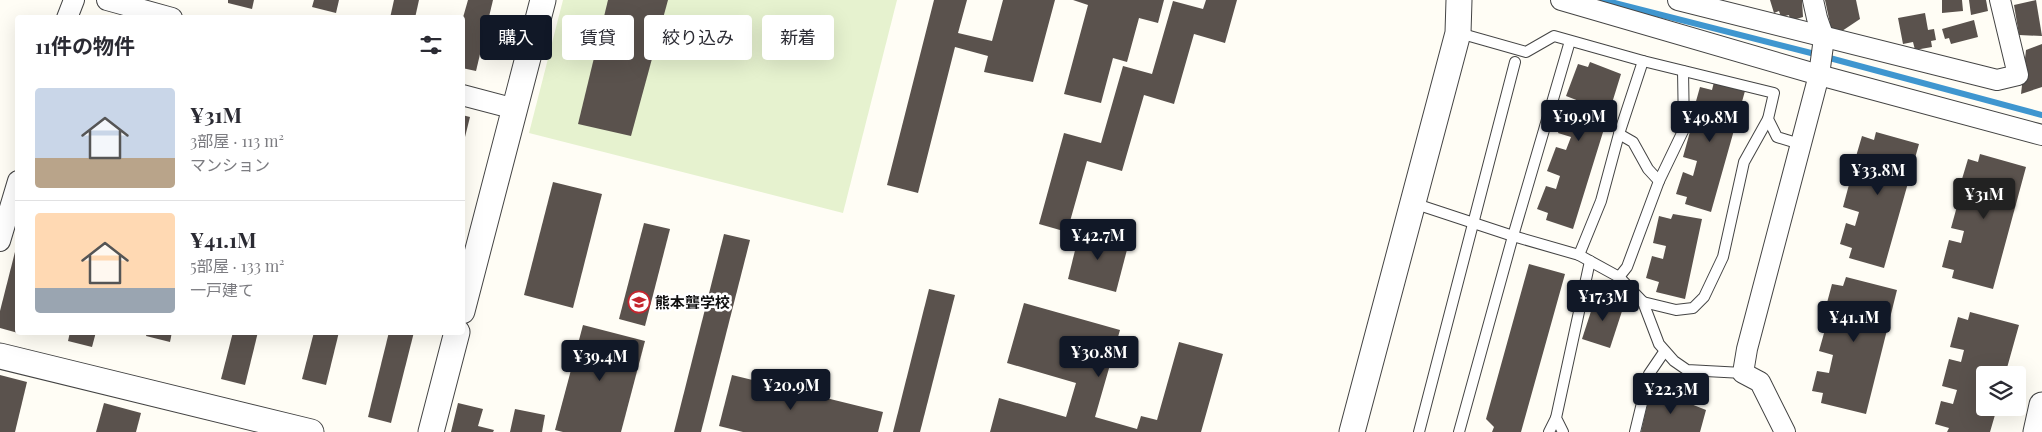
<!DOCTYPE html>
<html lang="ja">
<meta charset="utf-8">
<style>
:root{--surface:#fff;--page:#f2f2f3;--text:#2b2b33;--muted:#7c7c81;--line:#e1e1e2;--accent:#111827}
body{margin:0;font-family:"Playfair Display","Noto Sans JP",serif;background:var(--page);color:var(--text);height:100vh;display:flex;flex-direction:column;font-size:19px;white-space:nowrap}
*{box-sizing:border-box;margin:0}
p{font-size:16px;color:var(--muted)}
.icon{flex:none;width:28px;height:28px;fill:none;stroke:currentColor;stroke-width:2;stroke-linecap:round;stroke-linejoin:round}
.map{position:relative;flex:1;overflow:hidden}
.side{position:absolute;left:15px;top:15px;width:450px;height:320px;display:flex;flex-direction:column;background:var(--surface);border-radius:5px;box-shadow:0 5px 20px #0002}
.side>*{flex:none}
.banner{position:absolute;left:480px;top:15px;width:475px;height:45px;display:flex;gap:10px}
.tools{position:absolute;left:1976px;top:366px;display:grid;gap:10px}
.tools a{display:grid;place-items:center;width:50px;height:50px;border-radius:5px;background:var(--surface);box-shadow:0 5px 20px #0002;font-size:25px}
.price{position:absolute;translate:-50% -42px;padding:0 11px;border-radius:5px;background:var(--accent);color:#fff;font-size:16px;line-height:32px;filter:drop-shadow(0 1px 2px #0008)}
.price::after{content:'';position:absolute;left:50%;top:30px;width:15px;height:11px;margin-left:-8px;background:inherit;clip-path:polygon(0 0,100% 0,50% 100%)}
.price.current{background:#222;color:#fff}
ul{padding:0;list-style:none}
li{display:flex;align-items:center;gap:15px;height:125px;padding:0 20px}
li+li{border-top:1px solid var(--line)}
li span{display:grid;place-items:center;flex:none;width:140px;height:100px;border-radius:5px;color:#555}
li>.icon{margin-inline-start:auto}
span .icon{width:60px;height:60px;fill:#fffc;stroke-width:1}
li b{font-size:21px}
h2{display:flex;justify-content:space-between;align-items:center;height:60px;padding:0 20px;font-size:21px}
.pill{padding:0 18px;border-radius:5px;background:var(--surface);box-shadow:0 5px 20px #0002;font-size:18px;line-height:45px}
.pill.current{background:var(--accent);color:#fff}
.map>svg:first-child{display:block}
.pitch{fill:#e6f2cf}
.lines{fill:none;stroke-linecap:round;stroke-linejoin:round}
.stream{stroke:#3f96cf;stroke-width:6}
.building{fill:#5a524d}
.service-casing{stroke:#444;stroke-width:12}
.minor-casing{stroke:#444;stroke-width:22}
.tertiary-casing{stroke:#444;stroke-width:27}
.service{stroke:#fff;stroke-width:10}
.minor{stroke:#fff;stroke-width:20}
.tertiary{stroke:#fff;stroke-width:25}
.labels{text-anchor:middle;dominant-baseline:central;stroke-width:5;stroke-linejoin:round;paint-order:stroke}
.poi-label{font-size:15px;font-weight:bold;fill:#111;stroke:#fff;text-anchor:start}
</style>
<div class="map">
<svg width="2042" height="432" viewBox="0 0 2042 432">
<rect width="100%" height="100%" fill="#fffdf5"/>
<polygon class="pitch" points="563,0 897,0 843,213 529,133"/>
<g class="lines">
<polyline class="stream" points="1603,0 1811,53 2042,115"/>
</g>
<g class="building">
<polygon points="228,0 254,0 252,9 228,3"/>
<polygon points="314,0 339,0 336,13 312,7"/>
<polygon points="394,0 419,0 415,18 390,18"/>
<polygon points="468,0 493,0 476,71 462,68 462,21"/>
<polygon points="608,0 668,0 631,136 578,124"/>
<polygon points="934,0 967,0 958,33 992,41 1003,0 1055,0 1033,82 984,72 988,56 955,47 918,193 887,185"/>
<polygon points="1073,0 1164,0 1158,23 1139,18 1127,62 1113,58 1101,103 1064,94 1088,5"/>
<polygon points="1206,0 1237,0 1225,43 1194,34 1174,104 1144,95 1122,171 1087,161 1067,232 1039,224 1064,133 1101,143 1123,66 1152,74 1173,1 1203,9"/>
<polygon points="1770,0 1802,0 1803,17 1790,21 1789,15 1781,17 1779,11 1774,13"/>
<polygon points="1825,0 1856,0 1860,19 1839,33 1831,28"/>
<polygon points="1942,0 1962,0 1963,11 1942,13"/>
<polygon points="1969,0 1986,0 1988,11 1971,15"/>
<polygon points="2036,0 2042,36 2019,35 2014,5"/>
<polygon points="1925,13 1928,30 1934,29 1936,40 1931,41 1932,47 1915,50 1913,42 1903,44 1898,18"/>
<polygon points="1974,20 1978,37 1951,44 1949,38 1945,39 1942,29"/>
<polygon points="2042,44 2042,87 2021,94 2026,50"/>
<polygon points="1590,62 1621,74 1573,229 1546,220 1548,213 1537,209 1546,186 1556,189 1560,176 1547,171 1556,147 1566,150 1571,137 1558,133 1568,106 1577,109 1579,101 1566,96 1578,64 1588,67"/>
<polygon points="1714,82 1745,91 1711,212 1685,204 1687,197 1676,194 1683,172 1693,176 1697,161 1683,157 1691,128 1702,131 1704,123 1691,119 1700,87 1712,90"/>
<polygon points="462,115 470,117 463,145 462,145"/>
<polygon points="1876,132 1919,144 1884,268 1849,258 1852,248 1840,244 1846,223 1855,226 1859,212 1843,207 1851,177 1865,181 1867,174 1852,170 1862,136 1874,140"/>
<polygon points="1980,154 2026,167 1993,289 1952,278 1954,270 1942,267 1949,240 1961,243 1964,231 1951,228 1959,199 1969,202 1972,192 1959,189 1968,159 1978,162"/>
<polygon points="553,182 602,194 573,308 524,295"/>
<polygon points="1673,214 1702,219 1685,299 1656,292 1659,282 1646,278 1652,256 1663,259 1666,246 1653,243 1659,216 1671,219"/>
<polygon points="644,223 670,229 645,326 619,319"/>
<polygon points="1080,230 1129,242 1116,292 1068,279"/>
<polygon points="724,234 750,240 701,432 674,432"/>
<polygon points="17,244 18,244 18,333 0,328 0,311"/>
<polygon points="1529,264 1565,274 1521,432 1492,432 1494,427 1486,419"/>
<polygon points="1846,277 1897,290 1866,414 1821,403 1823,393 1812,391 1817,371 1829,373 1833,355 1819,351 1826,326 1837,329 1840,318 1824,314 1832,284 1843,286"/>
<polygon points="929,289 955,295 920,432 893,432"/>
<polygon points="1596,296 1624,305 1610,348 1582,339"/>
<polygon points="1024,303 1120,330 1095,417 1137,429 1141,416 1157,420 1179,342 1223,354 1201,432 990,432 999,398 1066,417 1076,383 1007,363"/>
<polygon points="1970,312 2019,325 2005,375 1985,375 1985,408 1997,408 1990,432 1947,432 1949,428 1935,424 1941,401 1953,404 1957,390 1942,386 1949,359 1961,362 1964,350 1950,347 1958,317 1968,320"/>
<polygon points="583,325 645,341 621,432 563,432 555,430"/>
<polygon points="70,332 96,332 92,347 68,341"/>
<polygon points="147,332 172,332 170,342 146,336"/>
<polygon points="233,332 258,332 245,385 221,379"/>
<polygon points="314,332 339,332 326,385 302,379"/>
<polygon points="389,332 414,332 391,423 368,417"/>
<polygon points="0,375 27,382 15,432 0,432"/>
<polygon points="732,375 883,412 878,432 743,432 719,426"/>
<polygon points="1651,388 1706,410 1700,432 1641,432"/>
<polygon points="104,403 141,413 136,432 96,432"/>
<polygon points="458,403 483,409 478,426 494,430 493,432 451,432"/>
<polygon points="515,409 545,415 542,432 510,432"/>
</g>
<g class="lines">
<g class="service-casing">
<g id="service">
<polyline points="1459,33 1526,52 1554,36 1643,61 1774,93 1768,119 1777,137 1800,144"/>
<polyline points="1619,134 1633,142 1648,169 1659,181"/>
<polyline points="1413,203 1513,236 1579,255 1619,277 1643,302 1659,344 1674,361 1687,370 1743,373"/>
<polyline points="1579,255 1601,201 1619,134 1643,61"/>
<polyline points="1619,277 1627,267 1659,181 1684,129 1683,71"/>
<polyline points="1643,302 1676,310 1693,308 1704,297 1723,257 1744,162 1768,119"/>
<polyline points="1419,432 1515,62"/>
<polyline points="1459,432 1513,236 1570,41"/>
<polyline points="1549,432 1556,418"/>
<polyline points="1563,432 1556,418 1590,261"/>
<polyline points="1635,432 1649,374 1664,352"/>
</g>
</g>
<g class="minor-casing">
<g id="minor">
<polyline points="107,0 172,18"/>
<polyline points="1561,0 1819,75 2042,135"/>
<polyline points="1678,0 1997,80 2018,75 2000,0"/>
<polyline points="67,18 74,0"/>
<polyline points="462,95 515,109"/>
<polyline points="0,241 18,181"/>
<polyline points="1785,432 1760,382 1743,373 1747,349 1819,75 1824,38 1817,18 1813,0"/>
</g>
</g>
<g class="tertiary-casing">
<g id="tertiary">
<polyline points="462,311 543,0"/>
<polyline points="0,356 311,432"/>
<polyline points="431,432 457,332"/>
<polyline points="1352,432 1458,33 1459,0"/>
<polyline points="2036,432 2042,405"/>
</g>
</g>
<use href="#service" class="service"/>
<use href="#minor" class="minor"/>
<use href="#tertiary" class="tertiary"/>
</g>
<defs>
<g id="school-ring" transform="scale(1.125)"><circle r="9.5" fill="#fff" stroke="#c4262e" stroke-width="1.5"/><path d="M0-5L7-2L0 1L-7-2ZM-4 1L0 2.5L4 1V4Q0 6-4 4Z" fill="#c4262e"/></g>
</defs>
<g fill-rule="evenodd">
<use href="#school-ring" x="639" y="302"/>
</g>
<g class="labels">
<g class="poi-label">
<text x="655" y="302">熊本聾学校</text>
</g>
</g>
</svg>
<div class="tools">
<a><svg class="icon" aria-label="layers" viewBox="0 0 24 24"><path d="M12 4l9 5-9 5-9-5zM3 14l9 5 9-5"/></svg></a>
</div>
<b class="price" style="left:1579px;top:142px">¥19.9M</b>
<b class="price" style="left:1710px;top:143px">¥49.8M</b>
<b class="price" style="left:1878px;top:196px">¥33.8M</b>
<b class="price current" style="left:1984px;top:220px">¥31M</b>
<b class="price" style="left:1098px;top:261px">¥42.7M</b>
<b class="price" style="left:1603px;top:322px">¥17.3M</b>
<b class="price" style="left:1854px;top:343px">¥41.1M</b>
<b class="price" style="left:1099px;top:378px">¥30.8M</b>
<b class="price" style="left:600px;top:382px">¥39.4M</b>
<b class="price" style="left:791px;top:411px">¥20.9M</b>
<b class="price" style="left:1671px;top:415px">¥22.3M</b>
<div class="banner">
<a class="pill current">購入</a>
<a class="pill">賃貸</a>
<a class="pill">絞り込み</a>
<a class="pill">新着</a>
</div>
<section class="side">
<h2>11件の物件<svg class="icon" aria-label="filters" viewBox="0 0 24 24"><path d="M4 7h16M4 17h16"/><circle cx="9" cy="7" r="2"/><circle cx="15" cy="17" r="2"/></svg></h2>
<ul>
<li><span style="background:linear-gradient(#c9d6e8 70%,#b9a48a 0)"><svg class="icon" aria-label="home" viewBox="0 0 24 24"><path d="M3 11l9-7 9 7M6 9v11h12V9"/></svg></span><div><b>¥31M</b><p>3部屋 · 113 m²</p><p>マンション</p></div></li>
<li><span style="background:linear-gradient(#ffd9b3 75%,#9aa5b1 0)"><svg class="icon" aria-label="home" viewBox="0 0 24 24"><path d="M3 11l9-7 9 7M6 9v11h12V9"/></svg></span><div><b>¥41.1M</b><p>5部屋 · 133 m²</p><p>一戸建て</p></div></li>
</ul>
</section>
</div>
